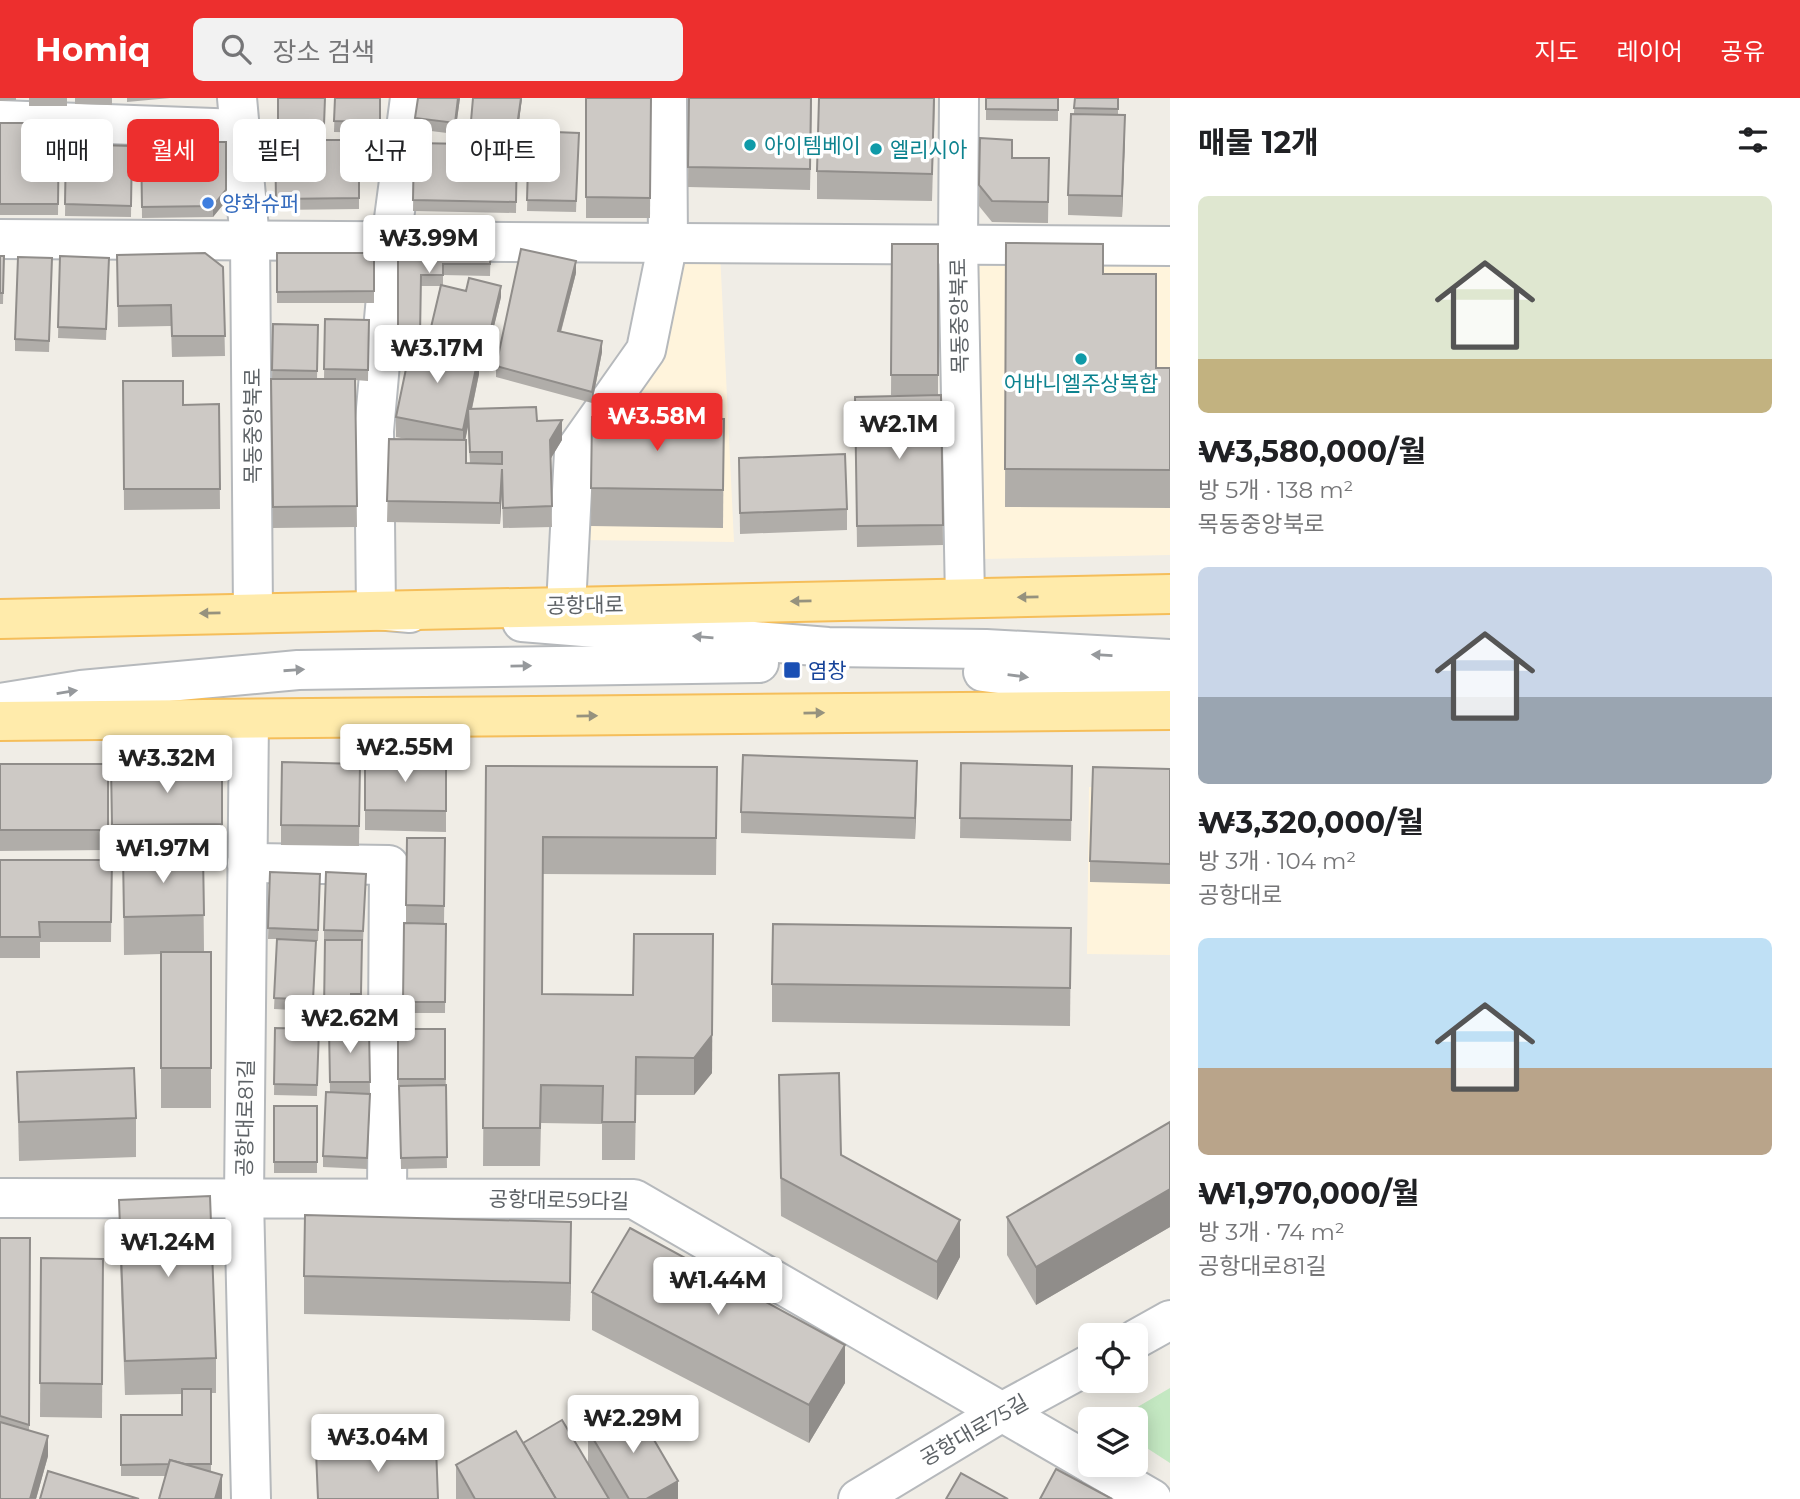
<!DOCTYPE html>
<html lang="ko">
<meta charset="utf-8">
<style>
:root{--surface:#fff;--page:#f2f2f2;--text:#202124;--muted:#757577;--accent:#ed2f2e}
body{margin:0;font-family:Montserrat,"Noto Sans KR",sans-serif;background:var(--page);color:var(--text);height:100vh;display:flex;flex-direction:column;font-size:26px;white-space:nowrap}
*{box-sizing:border-box;margin:0}
p{font-size:23px;color:var(--muted)}
.icon{flex:none;width:38px;height:38px;fill:none;stroke:currentColor;stroke-width:2;stroke-linecap:round;stroke-linejoin:round}
.map{position:relative;flex:1;overflow:hidden}
.panel{display:flex;flex-direction:column;background:var(--surface);width:630px}
.panel>*{flex:none}
.banner{position:absolute;left:21px;top:21px;width:665px;height:63px;display:flex;gap:14px}
.tools{position:absolute;left:1078px;top:1225px;display:grid;gap:14px}
.tools a{display:grid;place-items:center;width:70px;height:70px;border-radius:10px;background:var(--surface);box-shadow:0 4px 18px #0003;font-size:35px}
.price{position:absolute;translate:-50% -60px;padding:0 16px;border-radius:7px;background:#fff;color:#222;font-size:23px;line-height:46px;filter:drop-shadow(0 2px 4px #0008)}
.price::after{content:'';position:absolute;left:50%;top:42px;width:21px;height:16px;margin-left:-10px;background:inherit;clip-path:polygon(0 0,100% 0,50% 100%)}
.price.on{background:var(--accent);color:#fff}
ul{padding:0;list-style:none}
li{display:grid;align-content:center;gap:14px;height:371px;padding:0 28px}
li span{display:grid;place-items:center;height:217px;border-radius:10px;color:#555}
li>.icon{margin-inline-start:auto}
span .icon{width:126px;height:126px;fill:#fffc;stroke-width:1}
li b{font-size:30px}
h2{display:flex;justify-content:space-between;align-items:center;height:84px;padding:0 28px;font-size:30px}
.tag{padding:0 24px;border-radius:10px;background:var(--surface);box-shadow:0 4px 18px #0003;font-size:24px;line-height:63px}
.tag.on{background:var(--accent);color:#fff}
header{display:flex;align-items:center;gap:42px;box-sizing:border-box;height:98px;padding:0 35px;background:var(--accent);color:#fff}
header strong{font-size:33px}
nav{display:flex;gap:38px;margin-inline-start:auto;font-size:24px}
.search{width:490px;height:63px;background:var(--page);display:flex;align-items:center;gap:18px;box-sizing:border-box;padding:0 24px;border-radius:10px;color:var(--muted);font-size:26px}
main{display:flex;flex:1;min-height:0}
.map>svg:first-child{display:block}
.commercial{fill:#fff4dc}
.green{fill:#c4e8c2}
.lines{fill:none;stroke-linecap:round;stroke-linejoin:round}
.minor-casing{stroke:#b6b9bc;stroke-width:42}
.major-casing{stroke:#f5be5a;stroke-width:42}
.minor{stroke:#fff;stroke-width:38}
.major{stroke:#ffebab;stroke-width:38}
.wall{fill:#b0ada9;fill-rule:evenodd}
.shaded-wall{fill:#908d8a}
.building{fill:#cdc9c5;stroke:#908d8a;stroke-width:2}
.oneway{fill:#96927e}
.oneway2{fill:#96999c}
.culture-dot{fill:#0f9aa8;stroke:#fff;stroke-width:2.5}
.shop-dot{fill:#3f7fe0;stroke:#fff;stroke-width:2.5}
.transit-dot{fill:#1a4fb4;stroke:#fff;stroke-width:2.5}
.labels{text-anchor:middle;dominant-baseline:central;stroke-width:7;stroke-linejoin:round;paint-order:stroke}
.culture-label{font-size:21px;fill:#0d838f;stroke:#fff;text-anchor:start}
.shop-label{font-size:21px;fill:#366cbe;stroke:#fff;text-anchor:start}
.street-label{font-size:21px;fill:#5d6266;stroke:#fff}
.transit-label{font-size:21px;fill:#164399;stroke:#fff;text-anchor:start}
</style>
<header>
<strong>Homiq</strong>
<div class="search"><svg class="icon" aria-label="search" viewBox="0 0 24 24"><circle cx="10" cy="10" r="6"/><path d="M15 15l6 6"/></svg>장소 검색</div>
<nav><a>지도</a><a>레이어</a><a>공유</a></nav>
</header>
<main>
<div class="map">
<svg width="1170" height="1401" viewBox="0 0 1170 1401">
<rect width="100%" height="100%" fill="#f0ede6"/>
<g class="commercial">
<polygon points="676,153 720,154 734,444 583,442 583,358"/>
<polygon points="1170,164 1170,457 983,461 977,168"/>
<polygon points="1089,689 1170,690 1170,857 1087,856"/>
</g>
<polygon class="green" points="1170,1290 1170,1365 1136,1343 1136,1321 1117,1321"/>
<g class="lines">
<g class="minor-casing">
<g id="minor">
<polyline points="237,0 250,142 253,514"/>
<polyline points="959,0 958,146 965,500"/>
<polyline points="0,22 240,31"/>
<polyline points="0,141 1170,148"/>
<polyline points="566,508 574,354 646,252 668,144 667,0"/>
<polyline points="410,515 376,512 374,333 391,143 410,0"/>
<polyline points="522,524 828,549 986,551 1170,561"/>
<polyline points="983,574 1170,597"/>
<polyline points="0,605 81,592 298,572 759,565"/>
<polyline points="249,621 244,1100 251,1401"/>
<polyline points="247,765 389,767 387,1100"/>
<polyline points="0,1100 634,1101 1090,1365"/>
<polyline points="1136,1241 1170,1222"/>
<polyline points="1093,1367 1152,1401"/>
<polyline points="858,1401 1002,1314 1090,1266"/>
</g>
</g>
<g class="major-casing">
<g id="major">
<polyline points="0,521 1170,496"/>
<polyline points="0,623 1170,612"/>
</g>
</g>
<use href="#minor" class="minor"/>
<use href="#major" class="major"/>
</g>
<g class="wall">
<polygon points="0,0 16,0 16,2 0,3"/>
<rect x="29" y="0" width="38" height="8"/>
<polygon points="75,0 112,0 112,7 75,6"/>
<polygon points="127,0 170,0 127,4"/>
<polygon points="278,0 325,0 324,38 278,37"/>
<polygon points="335,0 381,0 380,35 334,34"/>
<polygon points="460,0 455,36 415,31 415,20"/>
<polygon points="522,0 517,39 471,34 471,23"/>
<polygon points="586,0 651,0 650,120 586,120"/>
<polygon points="689,0 812,0 810,92 688,89"/>
<polygon points="935,0 932,103 817,101 817,73"/>
<polygon points="986,0 1058,0 1058,23 986,22"/>
<polygon points="1075,0 1118,0 1118,17 1125,38 1122,119 1068,117 1068,97"/>
<polygon points="0,25 59,25 58,117 0,117"/>
<polygon points="529,33 579,35 576,114 527,113"/>
<polygon points="980,40 1012,60 1049,60 1048,125 992,124 979,108"/>
<polygon points="275,42 359,42 359,111 276,112"/>
<polygon points="141,44 226,44 226,103 213,119 142,120"/>
<polygon points="414,45 517,47 516,115 413,113"/>
<polygon points="66,46 132,48 131,119 65,118"/>
<polygon points="1006,145 1103,176 1156,270 1170,270 1170,410 1005,409"/>
<path d="M 491,146 L 490,178 L 443,177 L 443,188 L 466,193 L 501,199 L 485,266 L 479,265 L 479,276 L 472,311 L 537,323 L 562,342 L 550,361 L 552,429 L 503,430 L 502,391 L 500,426 L 387,424 L 389,341 L 406,341 L 396,339 L 396,319 L 410,249 L 398,249 L 398,158 ZM 421,188 L 440,188 L 428,246 L 421,244 ZM 468,327 L 468,332 L 470,365 L 466,365 L 465,342 Z"/>
<polygon points="892,146 938,146 938,297 941,297 943,447 857,449 855,299 937,297 891,297"/>
<rect x="277" y="155" width="97" height="50"/>
<polygon points="117,157 223,169 225,258 172,259 171,228 118,229"/>
<polygon points="0,158 4,158 3,206 0,206"/>
<polygon points="60,158 109,172 106,242 58,240"/>
<polygon points="52,171 49,254 15,253 15,241"/>
<polygon points="576,175 561,234 602,254 592,305 496,279 496,268"/>
<polygon points="325,221 369,222 368,283 355,282 357,429 273,430 271,281 272,281 273,226 318,227 317,281 324,281"/>
<polygon points="123,283 183,307 219,306 220,411 124,412"/>
<polygon points="592,319 724,321 723,430 591,428"/>
<polygon points="739,360 847,411 847,432 740,436"/>
<polygon points="365,659 446,660 446,734 365,732"/>
<polygon points="961,665 1072,688 1071,743 960,740"/>
<polygon points="0,666 108,666 108,752 0,753"/>
<polygon points="360,666 359,748 281,747 281,727"/>
<polygon points="111,667 222,667 222,746 112,747"/>
<polygon points="486,668 717,669 716,777 543,776 542,896 633,897 712,975 694,997 636,997 635,1062 602,1062 602,1026 541,1025 540,1068 483,1068"/>
<polygon points="1170,671 1170,786 1090,784 1090,763"/>
<polygon points="917,684 915,741 741,735 741,714"/>
<polygon points="445,740 444,826 446,826 445,915 403,915 404,825 406,825 406,807"/>
<polygon points="203,756 204,854 211,854 211,1010 161,1010 161,856 124,857 123,757"/>
<polygon points="0,762 112,762 111,844 40,844 40,860 0,860"/>
<polygon points="270,774 320,776 318,843 316,843 313,913 274,911 277,841 268,841"/>
<polygon points="366,776 363,844 362,844 361,907 351,907 351,923 324,923 324,832"/>
<polygon points="1071,830 1070,928 772,924 772,886"/>
<polygon points="275,930 319,931 317,998 274,997"/>
<polygon points="369,930 370,995 345,995 370,1007 367,1071 323,1069 323,1058 330,995 329,931"/>
<polygon points="398,931 445,931 447,1070 401,1071 399,992 398,992"/>
<polygon points="17,974 136,1020 136,1059 19,1063"/>
<polygon points="779,977 841,1057 960,1159 937,1202 781,1118"/>
<rect x="274" y="1008" width="43" height="67"/>
<polygon points="1170,1024 1170,1129 1036,1207 1007,1157 1007,1119"/>
<polygon points="119,1102 216,1260 216,1295 211,1295 211,1374 222,1401 165,1378 121,1378 121,1317 182,1317 182,1296 125,1297 119,1136"/>
<polygon points="0,1140 30,1140 29,1332 48,1358 36,1401 0,1401"/>
<polygon points="41,1160 103,1161 102,1320 40,1319"/>
<polygon points="571,1162 570,1223 304,1216 304,1178"/>
<polygon points="592,1194 845,1285 809,1345 592,1232"/>
<polygon points="588,1332 678,1401 456,1401 456,1367 523,1345 588,1366"/>
</g>
<g class="shaded-wall">
<polygon points="458,0 460,0 455,36 455,25"/>
<polygon points="521,0 522,0 517,39 517,28"/>
<polygon points="1125,17 1125,38 1122,119 1122,98"/>
<polygon points="226,92 226,103 213,119 213,108"/>
<polygon points="576,163 576,175 558,244 558,233"/>
<polygon points="501,188 501,199 485,266 485,255"/>
<polygon points="602,243 602,254 592,305 592,294"/>
<polygon points="479,256 479,276 463,353 463,332"/>
<polygon points="562,322 562,342 550,362 550,342"/>
<polygon points="502,371 502,391 500,426 500,405"/>
<polygon points="917,663 917,684 915,741 915,720"/>
<polygon points="713,836 712,975 694,997 694,960"/>
<polygon points="1170,1091 1170,1129 1036,1207 1036,1169"/>
<polygon points="960,1122 960,1159 937,1202 937,1164"/>
<polygon points="571,1124 571,1162 570,1223 570,1185"/>
<polygon points="845,1247 845,1285 809,1345 809,1307"/>
<polygon points="48,1338 48,1358 36,1401 30,1401"/>
<polygon points="222,1377 222,1401 215,1401"/>
<polygon points="678,1383 678,1401 646,1401"/>
</g>
<g class="building">
<polygon points="278,0 325,0 324,27 278,26"/>
<polygon points="335,0 380,0 380,24 334,23"/>
<polygon points="418,0 458,0 455,25 415,20"/>
<polygon points="473,0 521,0 517,28 471,23"/>
<polygon points="586,0 651,0 650,100 586,99"/>
<polygon points="689,0 811,0 810,71 688,69"/>
<polygon points="819,0 934,0 932,76 817,73"/>
<polygon points="986,0 1058,0 1058,12 986,11"/>
<polygon points="1075,0 1118,0 1118,11 1074,10"/>
<polygon points="1071,16 1125,17 1122,98 1068,97"/>
<polygon points="0,25 59,25 58,106 0,106"/>
<polygon points="529,33 579,35 576,103 527,102"/>
<polygon points="980,40 1012,42 1012,60 1049,60 1048,104 992,103 979,87"/>
<polygon points="275,42 359,42 359,100 276,101"/>
<polygon points="141,44 226,44 226,92 213,108 142,109"/>
<polygon points="414,45 517,47 516,104 413,102"/>
<polygon points="66,46 132,48 131,108 65,106"/>
<polygon points="415,145 491,146 490,166 443,166 443,177 421,177 420,238 398,238 398,158"/>
<polygon points="1006,145 1103,146 1103,176 1156,176 1156,270 1170,270 1170,372 1005,371"/>
<polygon points="892,146 938,146 938,277 891,277"/>
<polygon points="521,151 576,163 558,233 602,243 592,294 496,268"/>
<polygon points="205,155 223,169 225,238 172,238 171,207 118,208 117,157"/>
<polygon points="277,155 374,155 374,193 277,194"/>
<polygon points="0,158 4,158 3,195 0,195"/>
<polygon points="60,158 109,160 106,231 58,229"/>
<polygon points="18,159 52,160 49,243 15,241"/>
<polygon points="469,180 501,188 485,255 428,242 441,187 466,193"/>
<polygon points="325,221 369,222 368,272 324,271"/>
<polygon points="273,226 318,227 317,273 272,272"/>
<polygon points="412,242 479,256 463,332 396,319"/>
<polygon points="271,281 355,281 357,408 273,409"/>
<polygon points="123,283 183,283 183,307 219,306 220,391 124,391"/>
<polygon points="941,297 943,427 857,428 855,299"/>
<polygon points="536,309 537,323 562,322 550,342 552,408 503,410 502,371 500,405 387,403 389,341 466,342 466,365 502,366 502,354 470,354 468,311"/>
<polygon points="592,319 724,321 723,392 591,390"/>
<polygon points="845,356 847,411 740,415 739,360"/>
<polygon points="743,657 917,663 915,720 741,714"/>
<polygon points="365,659 446,660 446,713 365,712"/>
<polygon points="282,664 360,666 359,728 281,727"/>
<polygon points="961,665 1072,668 1071,722 960,720"/>
<rect x="0" y="666" width="108" height="66"/>
<polygon points="111,667 222,667 222,726 112,727"/>
<polygon points="486,668 717,669 716,740 543,739 542,896 633,897 634,836 713,836 712,937 694,960 636,959 635,1024 602,1024 603,988 541,987 540,1030 483,1030"/>
<polygon points="1093,669 1170,671 1170,766 1090,763"/>
<polygon points="407,740 445,740 444,808 406,807"/>
<polygon points="203,756 204,817 124,819 123,757"/>
<polygon points="0,762 112,762 111,824 39,824 40,839 0,839"/>
<polygon points="270,774 320,776 318,832 268,830"/>
<polygon points="326,774 366,776 363,833 324,832"/>
<polygon points="404,825 446,826 445,904 403,904"/>
<polygon points="773,826 1071,830 1070,890 772,886"/>
<polygon points="277,841 316,843 313,902 274,900"/>
<polygon points="325,842 362,842 361,896 351,896 351,912 324,912"/>
<rect x="161" y="854" width="50" height="116"/>
<polygon points="275,930 319,931 317,987 274,986"/>
<polygon points="369,930 370,984 330,984 329,931"/>
<rect x="398" y="931" width="47" height="50"/>
<polygon points="134,970 136,1020 19,1024 17,974"/>
<polygon points="839,975 841,1057 960,1122 937,1164 781,1080 779,977"/>
<polygon points="446,987 447,1059 401,1060 399,988"/>
<polygon points="326,994 370,996 367,1060 323,1058"/>
<rect x="274" y="1008" width="43" height="56"/>
<polygon points="1170,1024 1170,1091 1036,1169 1007,1119"/>
<polygon points="210,1098 216,1260 125,1263 119,1102"/>
<polygon points="305,1117 571,1124 570,1185 304,1178"/>
<polygon points="630,1130 845,1247 809,1307 592,1194"/>
<polygon points="0,1140 30,1140 29,1327 0,1318"/>
<polygon points="41,1160 103,1161 102,1286 40,1285"/>
<polygon points="182,1291 211,1291 211,1366 185,1366 170,1362 169,1366 121,1367 121,1317 182,1317"/>
<polygon points="633,1306 678,1383 646,1401 629,1401 588,1332"/>
<polygon points="562,1322 609,1401 556,1401 523,1345"/>
<polygon points="0,1324 48,1338 30,1401 0,1401"/>
<polygon points="516,1333 556,1401 475,1401 456,1367"/>
<polygon points="436,1349 438,1401 318,1401 316,1354"/>
<polygon points="170,1362 222,1377 215,1401 159,1401"/>
<polygon points="1056,1371 1112,1401 1040,1401"/>
<polygon points="48,1373 139,1401 40,1401"/>
<polygon points="961,1375 1008,1401 946,1401"/>
</g>
<defs><path id="oneway-solid" d="M-6-.8H1V-3.2L6.5 0L1 3.2V.8H-6Z" transform="scale(1.75)"/></defs>
<g class="oneway">
<use href="#oneway-solid" transform="translate(1028 499) rotate(179)"/>
<use href="#oneway-solid" transform="translate(801 503) rotate(179)"/>
<use href="#oneway-solid" transform="translate(210 515) rotate(179)"/>
<use href="#oneway-solid" transform="translate(814 615) rotate(-1)"/>
<use href="#oneway-solid" transform="translate(587 618) rotate(-1)"/>
</g>
<g class="oneway2">
<use href="#oneway-solid" transform="translate(703 539) rotate(-175)"/>
<use href="#oneway-solid" transform="translate(1102 557) rotate(-177)"/>
<use href="#oneway-solid" transform="translate(521 568) rotate(-1)"/>
<use href="#oneway-solid" transform="translate(294 572) rotate(-4)"/>
<use href="#oneway-solid" transform="translate(1018 578) rotate(7)"/>
<use href="#oneway-solid" transform="translate(67 594) rotate(-9)"/>
</g>
<g class="culture-dot">
<circle cx="750" cy="47" r="7"/>
<circle cx="876" cy="51" r="7"/>
<circle cx="1081" cy="261" r="7"/>
</g>
<circle class="shop-dot" cx="208" cy="105" r="7"/>
<rect class="transit-dot" x="783" y="563" width="18" height="18" rx="3.5"/>
<g class="labels">
<g class="culture-label">
<text x="764" y="47">아이템베이</text>
<text x="890" y="51">엘리시아</text>
<text x="1081" y="285" text-anchor="middle">어바니엘주상복합</text>
</g>
<g class="shop-label">
<text x="222" y="105">양화슈퍼</text>
</g>
<g class="street-label">
<text transform="translate(959 218) rotate(-91)">목동중앙북로</text>
<text transform="translate(252 328) rotate(-90)">목동중앙북로</text>
<text transform="translate(585 507) rotate(-1)">공항대로</text>
<text transform="translate(245 1020) rotate(-89)">공항대로81길</text>
<text transform="translate(559 1102) rotate(1)">공항대로59다길</text>
<text transform="translate(974 1332) rotate(-30)">공항대로75길</text>
</g>
<g class="transit-label">
<text x="808" y="572">염창</text>
</g>
</g>
</svg>
<div class="tools">
<a><svg class="icon" aria-label="locate" viewBox="0 0 24 24"><circle cx="12" cy="12" r="6"/><path d="M12 2v4M12 18v4M2 12h4M18 12h4"/></svg></a>
<a><svg class="icon" aria-label="layers" viewBox="0 0 24 24"><path d="M12 4l9 5-9 5-9-5zM3 14l9 5 9-5"/></svg></a>
</div>
<b class="price" style="left:429px;top:177px">₩3.99M</b>
<b class="price" style="left:437px;top:287px">₩3.17M</b>
<b class="price on" style="left:657px;top:355px">₩3.58M</b>
<b class="price" style="left:899px;top:363px">₩2.1M</b>
<b class="price" style="left:405px;top:686px">₩2.55M</b>
<b class="price" style="left:167px;top:697px">₩3.32M</b>
<b class="price" style="left:163px;top:787px">₩1.97M</b>
<b class="price" style="left:350px;top:957px">₩2.62M</b>
<b class="price" style="left:168px;top:1181px">₩1.24M</b>
<b class="price" style="left:718px;top:1219px">₩1.44M</b>
<b class="price" style="left:633px;top:1357px">₩2.29M</b>
<b class="price" style="left:378px;top:1376px">₩3.04M</b>
<div class="banner">
<a class="tag">매매</a>
<a class="tag on">월세</a>
<a class="tag">필터</a>
<a class="tag">신규</a>
<a class="tag">아파트</a>
</div>
</div>
<section class="panel">
<h2>매물 12개<svg class="icon" aria-label="filters" viewBox="0 0 24 24"><path d="M4 7h16M4 17h16"/><circle cx="9" cy="7" r="2"/><circle cx="15" cy="17" r="2"/></svg></h2>
<ul>
<li><span style="background:linear-gradient(#dfe7d0 75%,#c2b280 0)"><svg class="icon" aria-label="home" viewBox="0 0 24 24"><path d="M3 11l9-7 9 7M6 9v11h12V9"/></svg></span><div><b>₩3,580,000/월</b><p>방 5개 · 138 m²</p><p>목동중앙북로</p></div></li>
<li><span style="background:linear-gradient(#c9d6e8 60%,#9aa5b1 0)"><svg class="icon" aria-label="home" viewBox="0 0 24 24"><path d="M3 11l9-7 9 7M6 9v11h12V9"/></svg></span><div><b>₩3,320,000/월</b><p>방 3개 · 104 m²</p><p>공항대로</p></div></li>
<li><span style="background:linear-gradient(#bfe0f5 60%,#b9a48a 0)"><svg class="icon" aria-label="home" viewBox="0 0 24 24"><path d="M3 11l9-7 9 7M6 9v11h12V9"/></svg></span><div><b>₩1,970,000/월</b><p>방 3개 · 74 m²</p><p>공항대로81길</p></div></li>
</ul>
</section>
</main>
